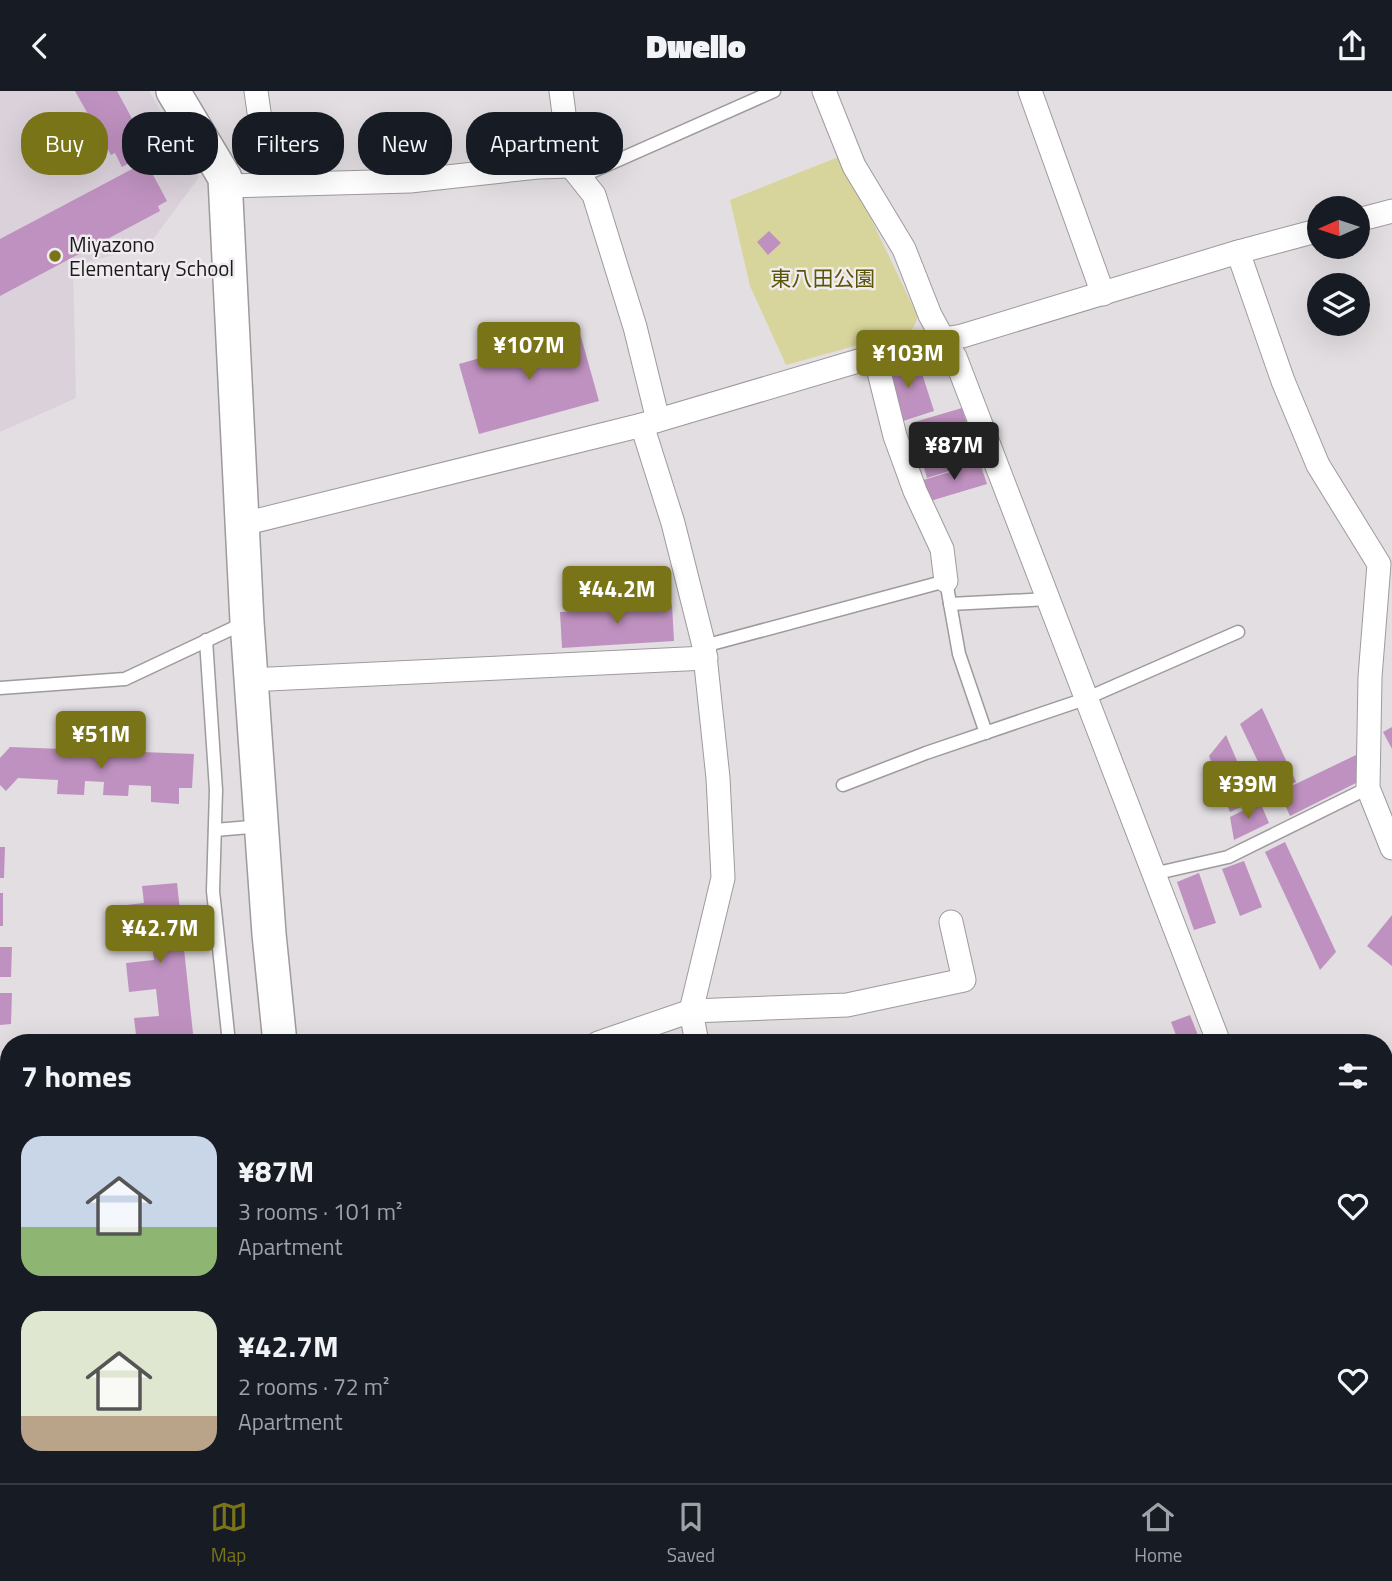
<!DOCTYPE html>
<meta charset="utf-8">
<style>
:root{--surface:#171b24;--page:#20242c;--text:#f1f3f6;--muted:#9ea1a6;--line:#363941;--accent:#7a7418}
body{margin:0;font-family:"Titillium Web","Noto Sans JP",sans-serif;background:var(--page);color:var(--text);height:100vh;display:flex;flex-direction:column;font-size:26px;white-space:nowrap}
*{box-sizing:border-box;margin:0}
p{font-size:23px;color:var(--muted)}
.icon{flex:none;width:38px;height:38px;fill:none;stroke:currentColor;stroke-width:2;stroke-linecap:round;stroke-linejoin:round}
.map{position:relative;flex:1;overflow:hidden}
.sheet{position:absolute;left:0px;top:943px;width:1393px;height:450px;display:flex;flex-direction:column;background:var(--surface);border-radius:28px 28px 0 0;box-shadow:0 7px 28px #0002}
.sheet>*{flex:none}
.banner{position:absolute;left:21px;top:21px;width:700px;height:63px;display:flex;gap:14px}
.needle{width:46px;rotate:267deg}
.fabs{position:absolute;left:1307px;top:105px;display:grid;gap:14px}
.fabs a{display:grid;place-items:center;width:63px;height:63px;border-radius:50%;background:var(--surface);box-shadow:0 7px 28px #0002;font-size:35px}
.price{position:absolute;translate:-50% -60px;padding:0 16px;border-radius:7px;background:var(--accent);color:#fff;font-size:23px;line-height:46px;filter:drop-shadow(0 2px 4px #0008)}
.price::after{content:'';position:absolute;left:50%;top:42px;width:21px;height:16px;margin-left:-10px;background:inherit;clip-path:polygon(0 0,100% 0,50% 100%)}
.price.on{background:#222;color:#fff}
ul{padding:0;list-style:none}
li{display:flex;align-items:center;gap:21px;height:175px;padding:0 21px}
li span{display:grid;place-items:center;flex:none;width:196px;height:140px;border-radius:21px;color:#555}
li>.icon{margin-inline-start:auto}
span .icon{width:84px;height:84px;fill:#fffc;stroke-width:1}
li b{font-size:30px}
h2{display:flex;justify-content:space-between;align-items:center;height:84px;padding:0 21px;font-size:30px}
.pill{padding:0 24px;border-radius:28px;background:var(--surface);box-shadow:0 7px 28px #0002;font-size:24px;line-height:63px}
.pill.on{background:var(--accent);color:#fff}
header{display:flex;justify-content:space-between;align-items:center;height:91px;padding:0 21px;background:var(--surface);font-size:32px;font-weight:800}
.tab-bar{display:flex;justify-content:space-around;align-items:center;height:98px;border-top:2px solid var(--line);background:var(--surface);font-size:19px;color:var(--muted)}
.tab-bar a{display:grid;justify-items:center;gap:4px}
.tab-bar .on{color:var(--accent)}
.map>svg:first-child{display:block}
.built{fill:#dad1da}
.green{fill:#d8d59c}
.building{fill:#bf91c0}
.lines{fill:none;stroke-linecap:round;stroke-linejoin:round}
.lane-casing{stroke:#9e9a9e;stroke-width:15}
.street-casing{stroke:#9e9a9e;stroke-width:25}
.secondary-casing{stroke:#9e9a9e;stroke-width:36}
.lane{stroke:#fff;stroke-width:12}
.street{stroke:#fff;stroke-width:23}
.secondary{stroke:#fff;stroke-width:33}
.poi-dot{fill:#7a7418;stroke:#efebef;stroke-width:2.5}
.labels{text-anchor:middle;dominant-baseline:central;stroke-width:5;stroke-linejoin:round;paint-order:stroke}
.poi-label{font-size:21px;fill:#1b1a1b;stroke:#efebef;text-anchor:start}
.park-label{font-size:21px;fill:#5b5605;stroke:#efebef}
</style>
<header><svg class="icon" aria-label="back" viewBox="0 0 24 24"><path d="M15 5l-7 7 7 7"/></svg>Dwello<svg class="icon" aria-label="share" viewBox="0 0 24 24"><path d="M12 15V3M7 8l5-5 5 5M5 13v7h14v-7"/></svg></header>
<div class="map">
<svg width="1392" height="1392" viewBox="0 0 1392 1392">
<rect width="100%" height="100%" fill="#e2dee2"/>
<polygon class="built" points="0,0 149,0 199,86 148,155 73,175 76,307 0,341"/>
<polygon class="green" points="841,65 918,226 912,239 786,274 750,195 730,109"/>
<g class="building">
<polygon points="75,0 117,0 142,46 135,50 167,110 158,115 160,120 0,205 0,148 136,76 133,70 122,76 115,62 111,64"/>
<polygon points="769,140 781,152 768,164 757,151"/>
<polygon points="579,239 599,310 479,343 459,273"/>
<polygon points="917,267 934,320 900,331 883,277"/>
<polygon points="962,317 978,371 927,387 911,332"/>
<polygon points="980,372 987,393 927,411 920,390"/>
<polygon points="672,514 674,550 562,557 560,521"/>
<polygon points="1262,617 1296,691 1273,702 1240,633"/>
<polygon points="1392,636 1392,658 1383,641"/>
<polygon points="1226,644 1254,710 1230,721 1209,665"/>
<polygon points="10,656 194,663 192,697 179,697 179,713 151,711 151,695 129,694 128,705 103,704 104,691 85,690 84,704 57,703 58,689 18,687 6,700 0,694 0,667"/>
<polygon points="1356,664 1356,692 1290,725 1279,701"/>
<polygon points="1260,711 1269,732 1234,749 1230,726"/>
<polygon points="1285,751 1336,861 1320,879 1265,761"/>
<polygon points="0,756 5,756 4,787 0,787"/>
<polygon points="1244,770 1262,816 1240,825 1222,778"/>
<polygon points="1199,782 1216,832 1194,839 1177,791"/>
<polygon points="177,792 194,952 137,952 134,927 159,925 156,898 129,901 126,872 154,869 151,844 121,847 118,815 144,812 142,795"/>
<rect x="0" y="802" width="3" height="33"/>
<polygon points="1392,824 1392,875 1367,855"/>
<polygon points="0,856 12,856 11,886 0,886"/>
<polygon points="0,902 12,902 11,933 0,934"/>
<polygon points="1190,924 1201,952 1179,952 1171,931"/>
<polygon points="158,1384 178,1384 171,1392"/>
<polygon points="405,1384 537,1384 538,1389 524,1392 389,1392 388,1387"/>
<polygon points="110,1385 118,1392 104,1392"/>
</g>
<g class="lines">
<g class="lane-casing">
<g id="lane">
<polyline points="580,86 774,0"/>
<polyline points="950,513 1049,508"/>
<polyline points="206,549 216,699 213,800 229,952"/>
<polyline points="704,555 946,490 959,563 986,642"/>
<polyline points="0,597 125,588 244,532"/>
<polyline points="843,694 926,662 1085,608 1238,541"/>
<polyline points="215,739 261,735"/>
<polyline points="1153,783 1228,766 1368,697"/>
<polyline points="274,1384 275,1392"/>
<polyline points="211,1392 217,1384"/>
</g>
</g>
<g class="street-casing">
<g id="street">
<polyline points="256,0 269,92"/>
<polyline points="561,0 571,75 594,104 635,236 658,329"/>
<polyline points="824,0 854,75 904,158 930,224 943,248 955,266 1219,952"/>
<polyline points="1030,0 1103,203"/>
<polyline points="225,95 410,90 538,76 571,75"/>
<polyline points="1358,129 1392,120"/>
<polyline points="1238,161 1283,290 1318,374 1379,473 1370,586 1368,697 1392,757"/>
<polyline points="875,265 895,345 915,400 942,458 946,490"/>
<polyline points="642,334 673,432 704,555 718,687 723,787 691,920 697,952"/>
<polyline points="243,433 642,334 875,265 926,251 962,245 1238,161 1320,139"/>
<polyline points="251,589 706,567"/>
<polyline points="598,952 691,920 847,914 964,889 951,831"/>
<polyline points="1384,1358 1392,1390"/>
<polyline points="1049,1384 1052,1392"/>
<polyline points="1214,1392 1231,1384"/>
</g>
</g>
<g class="secondary-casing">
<g id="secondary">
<polyline points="173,0 225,87 247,531 269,843 280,952"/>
<polyline points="323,1384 324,1392"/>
</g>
</g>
<use href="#lane" class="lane"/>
<use href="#street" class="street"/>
<use href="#secondary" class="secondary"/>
</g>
<circle class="poi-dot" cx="55" cy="165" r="7"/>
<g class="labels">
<g class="poi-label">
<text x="69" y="153">Miyazono<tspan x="69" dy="24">Elementary School</tspan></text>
</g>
<g class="park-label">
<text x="823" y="187">東八田公園</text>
</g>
</g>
</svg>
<div class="fabs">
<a><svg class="needle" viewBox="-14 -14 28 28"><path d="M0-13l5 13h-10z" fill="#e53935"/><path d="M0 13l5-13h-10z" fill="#9ea1a6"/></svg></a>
<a><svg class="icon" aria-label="layers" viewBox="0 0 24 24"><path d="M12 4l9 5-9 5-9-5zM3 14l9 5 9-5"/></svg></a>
</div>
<b class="price" style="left:529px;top:291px">¥107M</b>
<b class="price" style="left:908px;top:299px">¥103M</b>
<b class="price on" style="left:954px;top:391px">¥87M</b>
<b class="price" style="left:617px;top:535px">¥44.2M</b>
<b class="price" style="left:101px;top:680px">¥51M</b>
<b class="price" style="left:1248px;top:730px">¥39M</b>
<b class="price" style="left:160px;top:874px">¥42.7M</b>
<div class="banner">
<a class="pill on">Buy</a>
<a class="pill">Rent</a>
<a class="pill">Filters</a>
<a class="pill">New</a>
<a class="pill">Apartment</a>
</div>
<section class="sheet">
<h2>7 homes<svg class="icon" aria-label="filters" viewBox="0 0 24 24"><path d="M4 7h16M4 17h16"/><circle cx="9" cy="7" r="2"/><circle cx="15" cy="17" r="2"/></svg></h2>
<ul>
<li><span style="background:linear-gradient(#c9d6e8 65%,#8fb573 0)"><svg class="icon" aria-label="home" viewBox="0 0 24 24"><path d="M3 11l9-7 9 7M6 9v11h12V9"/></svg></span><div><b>¥87M</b><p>3 rooms · 101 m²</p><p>Apartment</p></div><svg class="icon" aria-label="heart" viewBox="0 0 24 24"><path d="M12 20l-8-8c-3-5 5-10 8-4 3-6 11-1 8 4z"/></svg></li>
<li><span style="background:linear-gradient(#dfe7d0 75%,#b9a48a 0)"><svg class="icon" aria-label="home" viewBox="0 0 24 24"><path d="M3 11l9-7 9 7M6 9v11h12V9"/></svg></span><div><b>¥42.7M</b><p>2 rooms · 72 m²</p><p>Apartment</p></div><svg class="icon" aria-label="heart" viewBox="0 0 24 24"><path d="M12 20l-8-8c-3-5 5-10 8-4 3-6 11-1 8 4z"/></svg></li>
</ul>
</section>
</div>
<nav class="tab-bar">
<a class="on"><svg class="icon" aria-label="map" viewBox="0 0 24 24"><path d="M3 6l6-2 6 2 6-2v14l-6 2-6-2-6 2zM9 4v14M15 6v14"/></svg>Map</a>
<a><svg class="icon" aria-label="saved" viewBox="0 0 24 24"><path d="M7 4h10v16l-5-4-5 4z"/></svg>Saved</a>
<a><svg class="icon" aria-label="home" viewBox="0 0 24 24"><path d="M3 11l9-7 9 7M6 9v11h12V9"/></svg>Home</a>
</nav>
